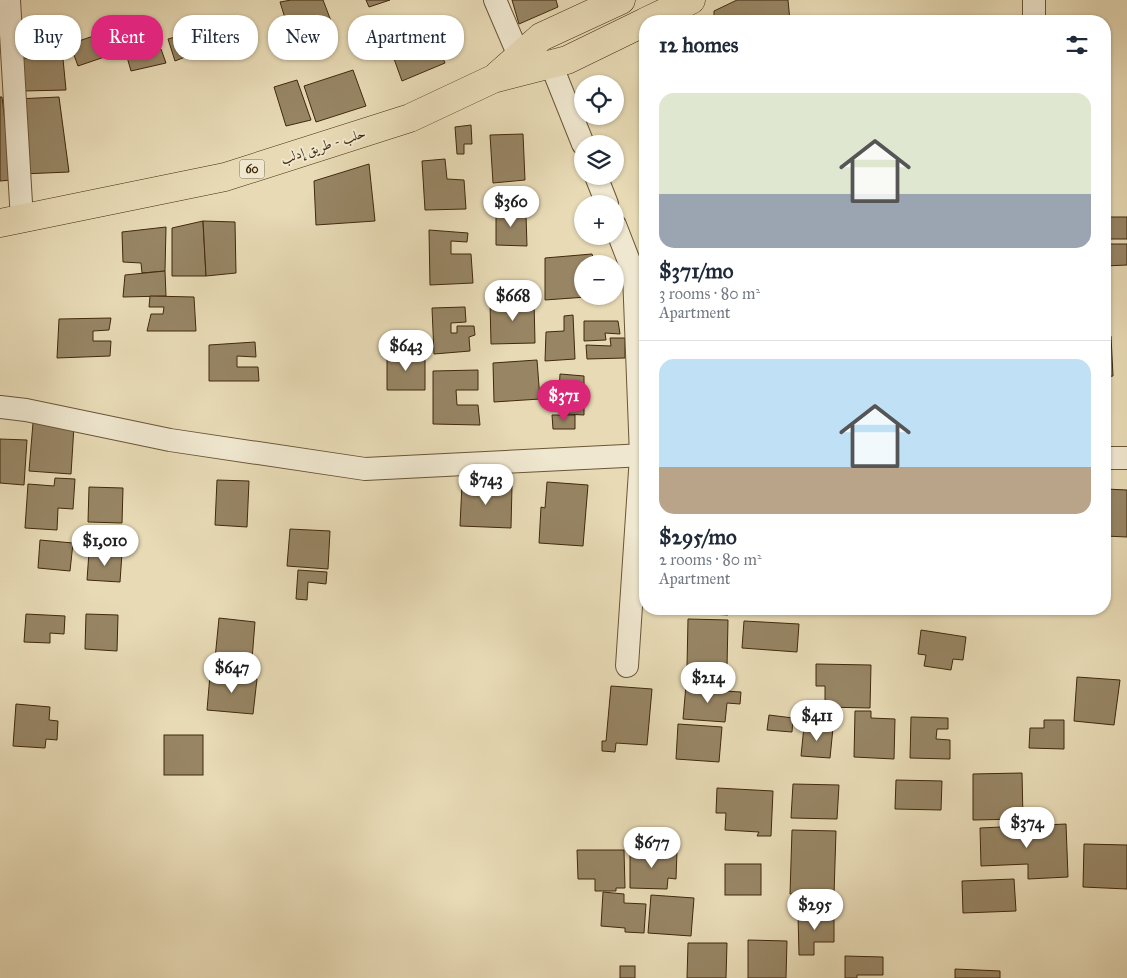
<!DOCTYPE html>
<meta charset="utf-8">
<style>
:root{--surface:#fff;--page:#f6f6f7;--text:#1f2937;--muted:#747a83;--line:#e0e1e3;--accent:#db2777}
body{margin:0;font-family:"IM FELL Great Primer",Amiri,serif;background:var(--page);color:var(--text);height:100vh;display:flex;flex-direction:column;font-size:19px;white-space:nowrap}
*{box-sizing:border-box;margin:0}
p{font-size:16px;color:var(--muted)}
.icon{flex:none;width:28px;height:28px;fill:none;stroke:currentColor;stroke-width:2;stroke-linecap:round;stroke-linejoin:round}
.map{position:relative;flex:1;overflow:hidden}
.panel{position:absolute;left:639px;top:15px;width:472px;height:600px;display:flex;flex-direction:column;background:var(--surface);border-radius:20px;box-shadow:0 1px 4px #0004}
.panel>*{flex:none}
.banner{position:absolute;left:15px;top:15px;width:475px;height:45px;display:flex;gap:10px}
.tools{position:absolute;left:574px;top:75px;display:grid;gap:10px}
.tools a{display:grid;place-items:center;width:50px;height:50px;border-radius:50%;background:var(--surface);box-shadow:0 1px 4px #0004;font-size:25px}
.price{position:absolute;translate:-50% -42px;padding:0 11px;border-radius:18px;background:#fff;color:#222;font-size:16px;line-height:32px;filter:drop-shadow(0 1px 2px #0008)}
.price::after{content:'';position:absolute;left:50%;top:30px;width:15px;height:11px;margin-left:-8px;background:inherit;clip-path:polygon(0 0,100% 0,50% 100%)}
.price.selected{background:var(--accent);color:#fff}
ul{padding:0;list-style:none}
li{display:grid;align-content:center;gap:10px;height:265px;padding:0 20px}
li+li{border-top:1px solid var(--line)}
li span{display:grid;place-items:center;height:155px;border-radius:15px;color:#555}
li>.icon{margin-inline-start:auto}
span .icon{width:90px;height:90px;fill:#fffc;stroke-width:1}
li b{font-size:21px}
h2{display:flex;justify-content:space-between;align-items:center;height:60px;padding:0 20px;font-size:21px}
.chip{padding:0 18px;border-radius:20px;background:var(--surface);box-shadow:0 1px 4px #0004;font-size:18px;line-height:45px}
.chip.selected{background:var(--accent);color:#fff}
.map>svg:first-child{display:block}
.building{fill:#978564;stroke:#41290c}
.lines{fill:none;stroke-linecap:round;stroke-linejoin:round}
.street-casing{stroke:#6a5536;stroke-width:24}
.primary-casing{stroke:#41290c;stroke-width:29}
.street{stroke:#efe7cf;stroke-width:22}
.primary{stroke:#e7dab5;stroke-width:28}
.labels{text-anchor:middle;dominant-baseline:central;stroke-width:4;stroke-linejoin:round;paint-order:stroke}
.shield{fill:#efe7cf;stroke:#756246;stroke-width:1}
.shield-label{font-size:12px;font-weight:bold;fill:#41290c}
.street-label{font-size:14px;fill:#41290c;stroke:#efe7cf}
</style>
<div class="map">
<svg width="1127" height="978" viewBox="0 0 1127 978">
<rect width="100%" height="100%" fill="#e7dab5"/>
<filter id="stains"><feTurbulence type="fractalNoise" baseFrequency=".004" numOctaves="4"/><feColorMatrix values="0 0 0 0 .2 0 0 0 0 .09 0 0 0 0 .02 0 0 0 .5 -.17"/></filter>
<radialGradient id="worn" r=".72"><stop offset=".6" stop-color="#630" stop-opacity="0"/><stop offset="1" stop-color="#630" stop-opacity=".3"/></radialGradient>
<g class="building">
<polygon points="291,0 323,0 336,34 293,44 280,2"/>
<polygon points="366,0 390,0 369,7"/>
<polygon points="512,0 556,0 558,7 519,24"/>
<polygon points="737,0 788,0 790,21 714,21 714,11"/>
<polygon points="149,17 160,39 145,44 150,52 161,49 166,63 131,71 125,50 78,66 70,44"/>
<polygon points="215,26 225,50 208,56 205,49 175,61 168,39"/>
<polygon points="431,30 445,63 402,81 389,45"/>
<polygon points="23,58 63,59 66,90 23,91"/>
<polygon points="353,70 366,106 316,122 304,86"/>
<polygon points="297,80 311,120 286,126 274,87"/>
<polygon points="0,97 2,97 12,180 0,181"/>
<polygon points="59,97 69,172 22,174 16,99"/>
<polygon points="471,125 472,144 464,144 464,154 457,154 455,127"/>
<polygon points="523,134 525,180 493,183 490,135"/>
<polygon points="445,159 447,179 464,180 466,209 425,210 422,161"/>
<polygon points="369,164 375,221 316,225 314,181"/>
<polygon points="514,207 513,215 526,215 527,246 496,245 496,208"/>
<polygon points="1106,217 1127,217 1127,239 1105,239"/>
<polygon points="203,221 206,276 172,276 172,228"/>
<polygon points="203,221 235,222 236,273 206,276"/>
<polygon points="166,227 165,271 142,273 141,263 123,262 122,232"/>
<polygon points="429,230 468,233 467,242 451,241 451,254 471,254 473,283 430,285"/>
<polygon points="1105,244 1127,244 1127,265 1105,266"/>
<polygon points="592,254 595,264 582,264 582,296 600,296 545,300 545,258"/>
<polygon points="165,271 166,296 123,297 125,275"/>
<polygon points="150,296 194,297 196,331 147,331 151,314 163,314 164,307 149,307"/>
<polygon points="534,301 535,343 491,344 490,302"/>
<polygon points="465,307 466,322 451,323 451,333 457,333 457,326 474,326 475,335 469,337 470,351 434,354 432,308"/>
<polygon points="573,315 575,359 545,361 546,332 564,331 564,316"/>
<polygon points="111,318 109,330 93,331 93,341 111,341 110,356 57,358 59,319"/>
<polygon points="584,321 618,321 620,334 605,333 606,340 584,341"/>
<polygon points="1105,336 1111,336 1113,376 1105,377"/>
<polygon points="610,338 625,338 625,358 587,359 586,345 611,346"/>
<polygon points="255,342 256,357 237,356 237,367 258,367 259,381 209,381 209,345"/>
<polygon points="425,353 425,390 387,390 387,354"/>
<polygon points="537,360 540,399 494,402 493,363"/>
<polygon points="478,370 478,390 456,390 457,405 478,405 480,425 433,424 433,371"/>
<polygon points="560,374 584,376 584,415 566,414 567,406 558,406"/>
<polygon points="552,415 575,415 575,429 553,429"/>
<polygon points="33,423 74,426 71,474 29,471"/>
<polygon points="0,439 27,440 24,485 0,483"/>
<polygon points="55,478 75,479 73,509 58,508 57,530 25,528 28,484 54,486"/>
<polygon points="217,480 249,481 247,527 215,525"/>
<polygon points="547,482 588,485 583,546 539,543 541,507 545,508"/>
<polygon points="462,484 512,486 511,528 460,526"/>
<polygon points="89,487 123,488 122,523 88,522"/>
<polygon points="1106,489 1127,490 1127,537 1105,536"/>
<polygon points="290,529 330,531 328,569 287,566"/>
<polygon points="40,540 73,543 70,571 38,568"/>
<polygon points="89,552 122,553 120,582 87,580"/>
<polygon points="298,570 327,572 326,584 308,582 307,600 296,599"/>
<polygon points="672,609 728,609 728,615 672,612"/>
<polygon points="26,614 65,616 64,634 50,633 50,643 24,642"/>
<polygon points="86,614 118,615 117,651 85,649"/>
<polygon points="219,618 255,622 251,672 214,669"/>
<polygon points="688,619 728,620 727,667 687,666"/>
<polygon points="744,621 799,624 797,652 742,648"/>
<polygon points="921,630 966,637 963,660 953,659 951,670 924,666 926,655 918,654"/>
<polygon points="816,664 871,665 870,708 825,707 825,686 816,686"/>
<polygon points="210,675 257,679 253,714 207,710"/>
<polygon points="1077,677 1120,680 1114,725 1074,721"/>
<polygon points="686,685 707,686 707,690 741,692 740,704 727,703 725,722 683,719"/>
<polygon points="611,686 652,689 647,745 616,743 615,752 602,751 602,741 606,741"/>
<polygon points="16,704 50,707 49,720 58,721 57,740 46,739 45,748 13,746"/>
<polygon points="855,711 871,711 871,718 895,719 894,759 854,757"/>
<polygon points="769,715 793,718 792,732 767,730"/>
<polygon points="911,717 948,718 948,729 937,729 936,739 950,740 950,759 910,758"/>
<polygon points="1044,720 1064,720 1064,749 1029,748 1030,728 1044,728"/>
<polygon points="678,724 722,727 719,762 676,759"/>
<polygon points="804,726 833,728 830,758 801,756"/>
<rect x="164" y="735" width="39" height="40"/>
<polygon points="1022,773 1023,819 973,820 973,774"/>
<polygon points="896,780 942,781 941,810 895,809"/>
<polygon points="793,784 839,785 837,819 791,818"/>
<polygon points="717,788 773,791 771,836 757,836 759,832 725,830 726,813 716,813"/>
<polygon points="1066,824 1068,877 1028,879 1028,864 981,866 980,828"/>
<polygon points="792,830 836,831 834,895 790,894"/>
<polygon points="1084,844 1127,845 1127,889 1083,887"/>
<polygon points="577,850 624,850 625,888 616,888 616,891 595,891 595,879 578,879"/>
<polygon points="630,850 677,851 676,879 668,878 667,889 630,888"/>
<rect x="725" y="864" width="36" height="31"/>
<polygon points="1014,879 1016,911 963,913 962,881"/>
<polygon points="603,892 624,894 624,903 646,904 644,933 625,932 625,928 601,926"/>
<polygon points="651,895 694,898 691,936 648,933"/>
<polygon points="798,914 834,914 834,942 814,942 814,955 799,955"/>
<polygon points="748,940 787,941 786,978 748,978"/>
<polygon points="688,943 727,943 726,978 687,978"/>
<polygon points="845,956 883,957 883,975 857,975 857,978 845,978"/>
<rect x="620" y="966" width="15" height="12"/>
<polygon points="955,969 1000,971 1000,978 955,978"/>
</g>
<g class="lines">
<g class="street-casing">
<g id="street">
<polyline points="9,0 22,220"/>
<polyline points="495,0 519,56"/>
<polyline points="1034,0 1034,21"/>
<polyline points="551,64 583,144"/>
<polyline points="596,176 607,204"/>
<polyline points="615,225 634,274 641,456 627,666"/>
<polyline points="0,407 26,410 170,440 365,469 645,455"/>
<polyline points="1105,458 1127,458"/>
</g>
</g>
<g class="primary-casing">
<g id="primary">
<polyline points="647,21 691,0"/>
<polyline points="498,75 541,37 621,0"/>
<polyline points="0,223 225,177 410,118 493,79 567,60 645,22"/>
</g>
</g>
<use href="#street" class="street"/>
<use href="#primary" class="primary"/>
</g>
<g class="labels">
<rect class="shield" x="239.5" y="159.5" width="25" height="19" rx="4"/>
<g class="shield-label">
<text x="252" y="169">60</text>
</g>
<g class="street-label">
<text transform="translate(323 146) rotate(-18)">حلب - طريق إدلب</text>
</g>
</g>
<rect width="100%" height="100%" filter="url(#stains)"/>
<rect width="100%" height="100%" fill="url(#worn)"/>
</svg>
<div class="tools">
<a><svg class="icon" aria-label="locate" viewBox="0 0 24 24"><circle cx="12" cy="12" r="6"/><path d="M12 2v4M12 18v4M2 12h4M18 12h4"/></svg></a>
<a><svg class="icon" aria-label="layers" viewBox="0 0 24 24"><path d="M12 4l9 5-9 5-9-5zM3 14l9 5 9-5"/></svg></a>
<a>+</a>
<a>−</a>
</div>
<b class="price" style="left:511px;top:228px">$360</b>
<b class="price" style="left:513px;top:322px">$668</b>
<b class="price" style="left:406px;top:372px">$643</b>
<b class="price selected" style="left:564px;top:422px">$371</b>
<b class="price" style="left:486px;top:506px">$743</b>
<b class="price" style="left:105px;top:567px">$1,010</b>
<b class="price" style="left:232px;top:694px">$647</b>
<b class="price" style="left:708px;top:704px">$214</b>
<b class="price" style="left:817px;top:742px">$411</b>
<b class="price" style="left:1027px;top:849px">$374</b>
<b class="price" style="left:652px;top:869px">$677</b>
<b class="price" style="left:815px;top:931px">$295</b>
<div class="banner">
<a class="chip">Buy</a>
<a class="chip selected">Rent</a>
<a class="chip">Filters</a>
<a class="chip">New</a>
<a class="chip">Apartment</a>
</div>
<section class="panel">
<h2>12 homes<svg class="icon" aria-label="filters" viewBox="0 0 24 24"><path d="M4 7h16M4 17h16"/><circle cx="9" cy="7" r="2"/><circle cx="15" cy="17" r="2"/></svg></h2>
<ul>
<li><span style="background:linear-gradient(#dfe7d0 65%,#9aa5b1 0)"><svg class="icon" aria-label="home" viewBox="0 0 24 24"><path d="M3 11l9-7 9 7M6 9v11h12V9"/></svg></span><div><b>$371/mo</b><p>3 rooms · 80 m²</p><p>Apartment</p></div></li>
<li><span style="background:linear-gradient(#bfe0f5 70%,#b9a48a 0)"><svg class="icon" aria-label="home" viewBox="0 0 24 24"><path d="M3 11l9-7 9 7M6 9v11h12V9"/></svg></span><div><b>$295/mo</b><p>2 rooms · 80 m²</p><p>Apartment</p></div></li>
</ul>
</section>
</div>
